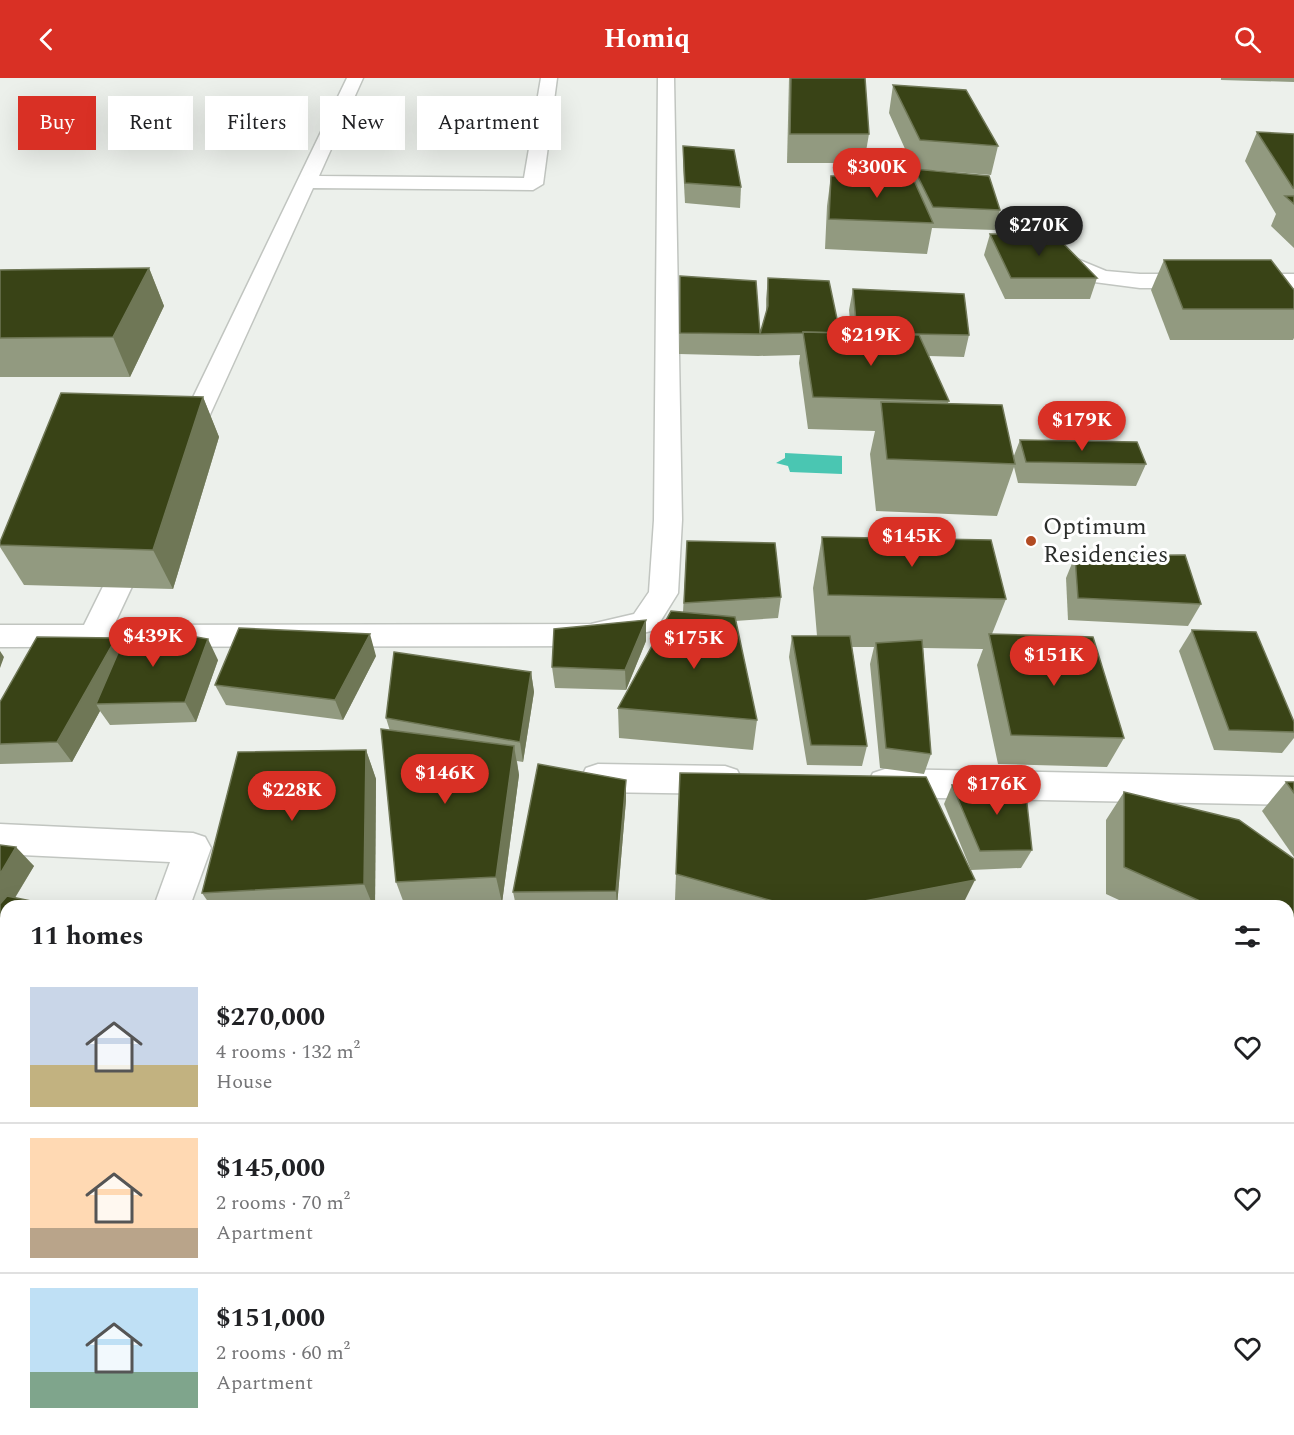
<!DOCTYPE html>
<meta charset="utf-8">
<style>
:root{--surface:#fff;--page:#f2f2f2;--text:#202124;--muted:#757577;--line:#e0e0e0;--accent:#d93025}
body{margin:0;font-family:Spectral,serif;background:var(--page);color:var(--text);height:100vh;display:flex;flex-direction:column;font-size:22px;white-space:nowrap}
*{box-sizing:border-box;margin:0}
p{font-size:20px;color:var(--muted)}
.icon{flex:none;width:33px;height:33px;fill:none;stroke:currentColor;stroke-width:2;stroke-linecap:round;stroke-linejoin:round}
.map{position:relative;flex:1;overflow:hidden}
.side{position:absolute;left:0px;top:822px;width:1294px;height:536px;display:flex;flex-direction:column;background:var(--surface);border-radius:18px 18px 0 0;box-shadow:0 6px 24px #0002}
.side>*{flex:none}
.guide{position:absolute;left:18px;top:18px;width:600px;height:54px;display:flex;gap:12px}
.price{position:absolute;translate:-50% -51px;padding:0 14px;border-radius:21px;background:var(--accent);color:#fff;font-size:20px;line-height:39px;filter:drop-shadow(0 2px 3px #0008)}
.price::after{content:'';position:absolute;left:50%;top:36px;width:18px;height:14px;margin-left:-9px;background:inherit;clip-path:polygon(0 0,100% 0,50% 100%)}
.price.active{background:#222;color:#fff}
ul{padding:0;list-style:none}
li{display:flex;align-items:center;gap:18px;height:150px;padding:0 30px}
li+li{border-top:2px solid var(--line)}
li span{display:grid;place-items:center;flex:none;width:168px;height:120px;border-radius:0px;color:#555}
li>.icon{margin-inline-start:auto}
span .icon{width:72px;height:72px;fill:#fffc;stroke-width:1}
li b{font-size:26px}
h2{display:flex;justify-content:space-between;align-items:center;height:72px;padding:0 30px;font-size:26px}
.pill{padding:0 21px;border-radius:0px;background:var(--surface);box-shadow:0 6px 24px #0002;font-size:21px;line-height:54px}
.pill.active{background:var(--accent);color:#fff}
header{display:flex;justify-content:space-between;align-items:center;height:78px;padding:0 30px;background:var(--accent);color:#fff;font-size:27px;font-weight:700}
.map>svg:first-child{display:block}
.water{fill:#4ac6b2}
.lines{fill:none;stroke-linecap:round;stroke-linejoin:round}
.service-casing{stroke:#c1c5c0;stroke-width:3}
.minor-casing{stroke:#c1c5c0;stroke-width:3}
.service{fill:#fff;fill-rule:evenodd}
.minor{fill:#fff;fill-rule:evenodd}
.wall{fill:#929a80}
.shaded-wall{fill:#6f7756}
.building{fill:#394316;stroke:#6f7756;stroke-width:1.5}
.poi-dot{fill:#b24b22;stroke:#fff;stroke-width:2}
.labels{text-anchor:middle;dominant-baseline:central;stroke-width:6;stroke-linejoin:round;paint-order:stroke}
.poi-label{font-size:24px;fill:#2c2e2c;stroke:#fff;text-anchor:start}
</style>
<header><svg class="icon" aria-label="back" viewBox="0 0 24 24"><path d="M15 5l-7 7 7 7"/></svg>Homiq<svg class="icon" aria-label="search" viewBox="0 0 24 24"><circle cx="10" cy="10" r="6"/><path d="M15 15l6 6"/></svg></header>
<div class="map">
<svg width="1294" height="1357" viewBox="0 0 1294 1357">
<rect width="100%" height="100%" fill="#ecf0eb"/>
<polygon class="water" points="785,375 842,378 842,396 790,394 788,388 776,385 785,380"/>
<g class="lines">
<g class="service-casing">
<polygon id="service" points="447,1352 487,1352 486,1357 446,1357"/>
</g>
<g class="minor-casing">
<g id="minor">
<polygon points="347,0 363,0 319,98 524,100 541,0 557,0 543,106 533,112 313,110 198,363 194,369 185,371 176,369 172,363"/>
<polygon points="658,0 674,0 682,442 678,515 655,552 591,568 0,569 0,547 84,547 122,470 126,463 136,460 146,463 150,470 114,547 591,546 634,536 649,514 654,442"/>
<polygon points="1065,176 1106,193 1140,196 1294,196 1294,210 1140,210 1094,204 1058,186 1054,182 1058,178"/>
<polygon points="598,686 725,688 737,692 742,702 737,712 725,716 598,714 586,710 581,700 586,690"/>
<polygon points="885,691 1294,699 1294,727 885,719 873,715 868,705 873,695"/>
<polygon points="0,746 193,755 205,759 211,770 190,828 154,828 170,784 0,776"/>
<polygon points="6,1255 6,1316 0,1319 0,1258"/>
<polygon points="1288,1331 1294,1331 1294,1357 1134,1357 1131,1352 1288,1352"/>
</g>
</g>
<use href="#service" class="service"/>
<use href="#minor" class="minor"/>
</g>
<g class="wall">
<polygon points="789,0 865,0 869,56 864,85 787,85"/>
<polygon points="1221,0 1294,0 1294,4 1221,2"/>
<polygon points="893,7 998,68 991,97 930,92 1000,132 995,152 932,150 927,176 825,171 827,128 831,98 913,99 914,91 889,35"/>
<polygon points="1257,54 1294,56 1294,170 1271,148 1276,136 1245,83"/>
<polygon points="683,68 741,109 740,130 685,125 683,88"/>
<polygon points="990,156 1097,200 1090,221 1005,221 984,177"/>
<polygon points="1164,182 1294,212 1294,260 1293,262 1170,262 1151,212"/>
<polygon points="149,190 164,228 130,299 0,299 0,192"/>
<polygon points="680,198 760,256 766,235 766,221 768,200 840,255 851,255 849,232 853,211 969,257 964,279 929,278 949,323 948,325 1013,380 1020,362 1146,386 1136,408 1018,405 1014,389 997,438 876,433 870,376 875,353 808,351 799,285 800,277 758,278 679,276"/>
<polygon points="203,319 219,359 173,511 24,507 0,469 0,464"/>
<polygon points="822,459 1006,521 992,556 1124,660 1107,689 998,686 977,587 983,571 923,570 931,676 924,696 880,690 870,586 874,569 852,569 867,668 862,688 807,687 789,579 792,558 817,558 813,510"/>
<polygon points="687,463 781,519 778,540 735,543 757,642 753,672 619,660 618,630 683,534"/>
<polygon points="1075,478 1201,526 1188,548 1068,542 1066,500"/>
<polygon points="1192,552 1294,644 1294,660 1282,675 1214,672 1179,573"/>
<polygon points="646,563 626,612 555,610 552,589"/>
<polygon points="121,568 218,582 196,644 110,647 100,633 72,684 0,686 0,624"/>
<polygon points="376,578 343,642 226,627 215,607"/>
<polygon points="531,594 534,614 523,684 517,683 519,697 502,825 447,828 405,828 396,804 390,653 386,640"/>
<polygon points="366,672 376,701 375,828 211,828 202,815"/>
<polygon points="680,695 962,828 696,828 675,822"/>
<polygon points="1286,704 1294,704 1294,779 1262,733"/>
<polygon points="952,707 1032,772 1021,790 971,792 944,726"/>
<polygon points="1124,714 1294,781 1294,867 1288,867 1288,828 1132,828 1106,816 1106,742"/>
<polygon points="626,722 617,828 516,828 513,814"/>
<polygon points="0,767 34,788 15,820 6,828 6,890 0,887"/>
<polygon points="0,947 6,948 6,1023 0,1024"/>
<polygon points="1288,1050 1294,1051 1294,1276 1288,1276"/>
</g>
<g class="shaded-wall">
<polygon points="149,190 164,228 130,299 113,259"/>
<polygon points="203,319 219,359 173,511 153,472"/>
<polygon points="646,542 646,563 626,612 625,592"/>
<polygon points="370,556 376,578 343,642 335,622"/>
<polygon points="116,560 129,581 96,626 100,633 72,684 57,664"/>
<polygon points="208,561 218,582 196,644 185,624"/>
<polygon points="0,573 4,579 0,590"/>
<polygon points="531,594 534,614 523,684 520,664"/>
<polygon points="514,668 519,697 502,825 496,799"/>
<polygon points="366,672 376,701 375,828 373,828 364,806"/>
<polygon points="626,702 626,722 617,828 616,813"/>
<polygon points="16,769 34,788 0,844 0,796"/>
<polygon points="975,802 962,828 838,828"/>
<polygon points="0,1042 6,1046 6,1089 0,1115"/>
<polygon points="226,1352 250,1352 249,1357 225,1357"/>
<polygon points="428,1352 436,1352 436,1357 427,1357"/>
</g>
<g class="building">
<polygon points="791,0 865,0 869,56 790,56"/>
<polygon points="893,7 966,12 998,68 920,62"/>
<polygon points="1257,54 1294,56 1294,110 1293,110"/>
<polygon points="683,68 734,72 741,109 685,105"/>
<polygon points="914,91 989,98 1000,132 933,129"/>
<polygon points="831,98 912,98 933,145 829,141"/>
<polygon points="1285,118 1294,118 1294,126"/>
<polygon points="990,156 1055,157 1097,200 1011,200"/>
<polygon points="1164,182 1271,182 1294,212 1294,231 1183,231"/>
<polygon points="149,190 113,259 0,260 0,192"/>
<polygon points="680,198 756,203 760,256 768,228 768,200 829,203 840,255 803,254 803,255 760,256 680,255"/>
<polygon points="853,211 964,216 969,257 857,255"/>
<polygon points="803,254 919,257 949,323 813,319"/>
<polygon points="61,315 203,319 153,472 0,467 0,464"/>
<polygon points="881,324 1002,327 1015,386 887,381"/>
<polygon points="1020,362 1137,364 1146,386 1026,384"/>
<polygon points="822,459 991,462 1006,521 828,517"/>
<polygon points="687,463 775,465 781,519 684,525"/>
<polygon points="1185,477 1201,526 1078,520 1075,478"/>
<polygon points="671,533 735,539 757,642 618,630"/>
<polygon points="646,542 625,592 552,589 554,551"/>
<polygon points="130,547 208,561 185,624 96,626"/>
<polygon points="239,550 370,556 335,622 215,607"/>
<polygon points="1192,552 1256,554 1294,644 1294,654 1229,652"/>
<polygon points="989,556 1093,559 1124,660 1011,657"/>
<polygon points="792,558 850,558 867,668 811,667"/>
<polygon points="37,559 116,560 57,664 0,666 0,624"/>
<polygon points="922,562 931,676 886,670 876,565"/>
<polygon points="394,574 531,594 520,664 386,640"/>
<polygon points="381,651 514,668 496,799 396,804"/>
<polygon points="366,672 364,806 202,815 238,674"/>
<polygon points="538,686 626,702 616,813 513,814"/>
<polygon points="680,695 926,699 975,802 838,828 791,828 676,796"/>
<polygon points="1286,704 1294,704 1294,715"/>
<polygon points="952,707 1025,707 1032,772 980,773"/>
<polygon points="1124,714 1239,742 1294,781 1294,840 1288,840 1288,828 1211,828 1124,789"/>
<polygon points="0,767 16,769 0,796"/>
<polygon points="7,818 55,828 6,828 6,885 0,881 0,826"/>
<polygon points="331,826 330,828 308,828"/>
<polygon points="0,947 6,948 6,1008 0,1008"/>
<polygon points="1288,1050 1294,1051 1294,1263 1288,1263"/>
<polygon points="60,1352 226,1352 225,1357 59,1357"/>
<polygon points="279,1352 428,1352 427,1357 277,1357"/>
</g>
<circle class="poi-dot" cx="1031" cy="463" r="6"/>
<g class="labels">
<g class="poi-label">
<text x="1043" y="449">Optimum<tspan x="1043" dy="28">Residencies</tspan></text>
</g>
</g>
</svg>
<b class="price" style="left:877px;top:121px">$300K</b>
<b class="price active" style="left:1039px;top:179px">$270K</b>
<b class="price" style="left:871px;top:289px">$219K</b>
<b class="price" style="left:1082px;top:374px">$179K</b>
<b class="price" style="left:912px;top:490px">$145K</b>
<b class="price" style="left:153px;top:590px">$439K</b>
<b class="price" style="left:694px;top:592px">$175K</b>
<b class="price" style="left:1054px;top:609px">$151K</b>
<b class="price" style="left:445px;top:727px">$146K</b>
<b class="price" style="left:997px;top:738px">$176K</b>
<b class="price" style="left:292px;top:744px">$228K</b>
<div class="guide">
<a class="pill active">Buy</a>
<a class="pill">Rent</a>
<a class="pill">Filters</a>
<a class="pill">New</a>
<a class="pill">Apartment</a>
</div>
<section class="side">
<h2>11 homes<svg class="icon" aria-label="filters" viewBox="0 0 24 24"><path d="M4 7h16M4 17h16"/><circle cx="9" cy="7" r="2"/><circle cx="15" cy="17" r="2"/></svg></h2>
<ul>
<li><span style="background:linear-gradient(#c9d6e8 65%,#c2b280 0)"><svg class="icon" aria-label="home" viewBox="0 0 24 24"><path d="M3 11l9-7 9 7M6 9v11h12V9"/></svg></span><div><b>$270,000</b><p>4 rooms · 132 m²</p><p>House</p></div><svg class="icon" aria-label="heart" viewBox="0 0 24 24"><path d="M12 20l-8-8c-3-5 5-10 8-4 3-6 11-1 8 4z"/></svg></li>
<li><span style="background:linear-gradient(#ffd9b3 75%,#b9a48a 0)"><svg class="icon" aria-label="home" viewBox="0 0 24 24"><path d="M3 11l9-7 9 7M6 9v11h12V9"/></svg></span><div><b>$145,000</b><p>2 rooms · 70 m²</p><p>Apartment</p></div><svg class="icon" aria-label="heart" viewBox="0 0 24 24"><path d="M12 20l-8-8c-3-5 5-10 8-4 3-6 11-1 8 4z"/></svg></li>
<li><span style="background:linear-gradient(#bfe0f5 70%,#7fa58c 0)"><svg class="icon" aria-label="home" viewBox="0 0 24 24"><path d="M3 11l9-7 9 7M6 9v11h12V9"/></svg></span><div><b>$151,000</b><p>2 rooms · 60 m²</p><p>Apartment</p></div><svg class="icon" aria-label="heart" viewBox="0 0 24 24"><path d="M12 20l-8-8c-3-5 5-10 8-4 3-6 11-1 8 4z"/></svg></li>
</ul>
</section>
</div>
